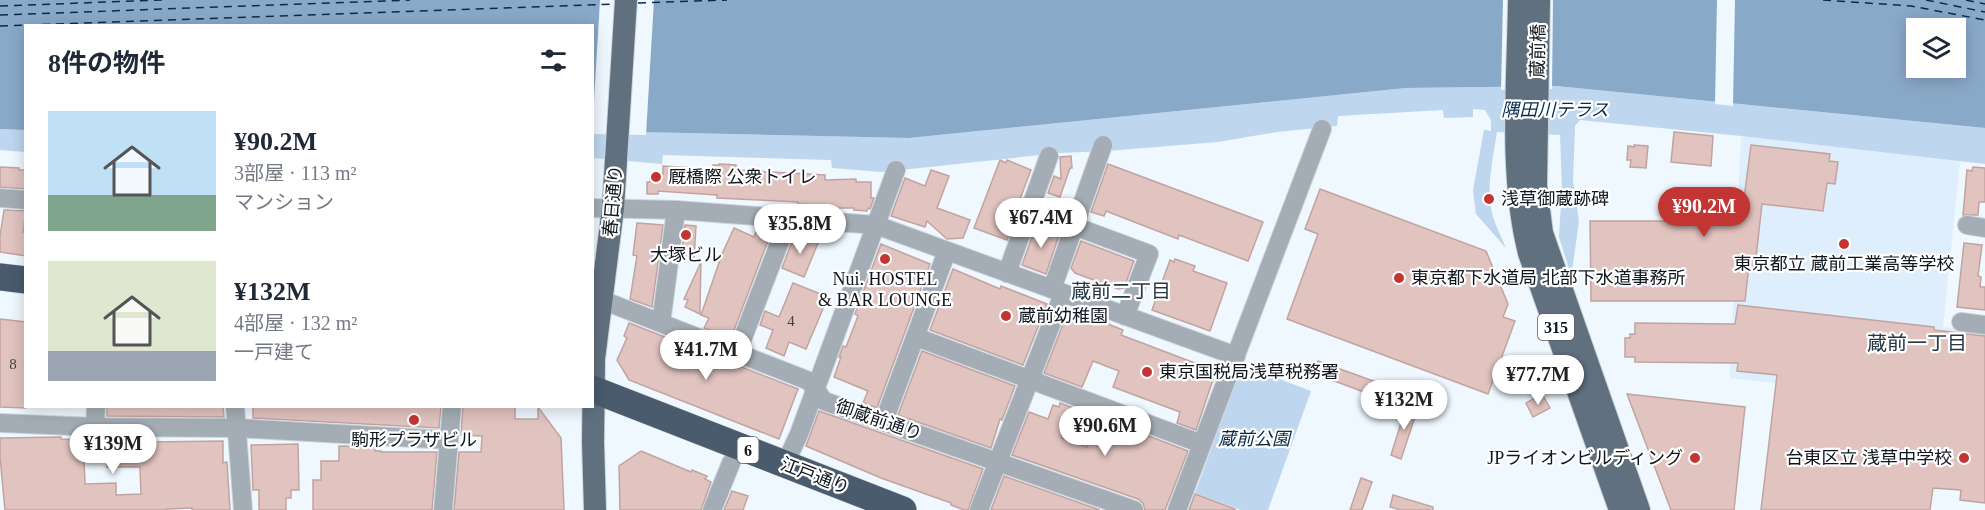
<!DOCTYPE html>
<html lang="ja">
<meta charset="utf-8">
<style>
:root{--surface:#fff;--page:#f6f6f7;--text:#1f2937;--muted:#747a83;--accent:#c33533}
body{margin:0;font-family:"Times New Roman","Noto Sans JP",serif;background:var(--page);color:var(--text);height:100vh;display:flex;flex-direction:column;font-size:22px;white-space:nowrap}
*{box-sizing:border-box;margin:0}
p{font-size:20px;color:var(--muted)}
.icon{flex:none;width:33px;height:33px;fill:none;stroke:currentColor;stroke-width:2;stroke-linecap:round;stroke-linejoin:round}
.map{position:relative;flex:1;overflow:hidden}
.details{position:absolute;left:24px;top:24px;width:570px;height:384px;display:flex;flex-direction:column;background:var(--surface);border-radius:0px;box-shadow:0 3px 15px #0003}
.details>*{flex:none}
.buttons{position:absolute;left:1906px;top:18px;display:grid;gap:12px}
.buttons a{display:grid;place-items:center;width:60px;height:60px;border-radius:0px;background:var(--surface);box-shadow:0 3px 15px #0003;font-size:30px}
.price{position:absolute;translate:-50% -51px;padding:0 14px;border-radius:21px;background:#fff;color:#222;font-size:20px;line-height:39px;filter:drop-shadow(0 2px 3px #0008)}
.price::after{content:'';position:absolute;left:50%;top:36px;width:18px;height:14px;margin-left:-9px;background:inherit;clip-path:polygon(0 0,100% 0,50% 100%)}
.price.selected{background:var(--accent);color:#fff}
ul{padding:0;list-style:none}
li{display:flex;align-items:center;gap:18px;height:150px;padding:0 24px}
li span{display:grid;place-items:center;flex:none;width:168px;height:120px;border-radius:0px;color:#555}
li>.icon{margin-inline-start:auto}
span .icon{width:72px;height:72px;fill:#fffc;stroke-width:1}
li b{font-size:26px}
h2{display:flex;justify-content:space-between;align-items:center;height:72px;padding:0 24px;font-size:26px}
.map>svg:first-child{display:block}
.built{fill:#deeefd}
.green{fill:#bed6ee}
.water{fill:#89a9c8;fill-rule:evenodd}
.pier{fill:#eff7ff}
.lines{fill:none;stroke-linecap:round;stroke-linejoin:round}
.ferry{stroke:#062e4c;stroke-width:1.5;stroke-dasharray:8 6;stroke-linecap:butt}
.building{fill:#e1c3bf;stroke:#c1a4a0;stroke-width:1.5;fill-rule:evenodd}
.minor-casing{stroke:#cbd3db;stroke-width:20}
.major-casing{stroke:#cbd3db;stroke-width:24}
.highway-casing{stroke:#cbd3db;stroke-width:28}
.minor{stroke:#a4adb5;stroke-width:18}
.major{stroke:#61707f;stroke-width:22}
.highway{stroke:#495b6c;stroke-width:27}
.poi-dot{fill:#c33533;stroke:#fff;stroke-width:2}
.labels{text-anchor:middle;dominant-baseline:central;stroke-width:4.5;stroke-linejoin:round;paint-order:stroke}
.number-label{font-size:15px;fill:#444146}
.shield{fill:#fff;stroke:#575c61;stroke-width:1.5}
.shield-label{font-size:16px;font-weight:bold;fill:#0f161d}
.street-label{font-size:18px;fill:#0f161d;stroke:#fff}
.park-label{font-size:18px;font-style:italic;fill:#042b4a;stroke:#fff}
.poi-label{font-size:18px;fill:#0f161d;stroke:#fff;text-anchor:start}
.neighbourhood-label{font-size:20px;fill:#263746;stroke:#fff}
</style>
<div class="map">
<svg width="1985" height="510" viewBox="0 0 1985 510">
<rect width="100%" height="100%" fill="#eff7ff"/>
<polygon class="built" points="1741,136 1960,161 1943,327 1985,331 1985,406 1730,378"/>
<g class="green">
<path d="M 1556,86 L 1985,128 L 1985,164 L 1741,136 L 1580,120 L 1575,126 L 1573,181 L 1579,221 L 1572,271 L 1570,272 L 1559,237 L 1562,188 L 1560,135 L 1497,132 C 1493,157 1486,188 1492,213 C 1495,225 1501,236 1506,248 L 1476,214 L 1473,190 L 1484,130 L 1491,131 L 1491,120 L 1485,110 L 1473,109 L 1473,117 L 1444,118 L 1443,110 L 1338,116 L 1337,126 L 1277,132 L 1218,142 L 1107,151 L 1059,153 L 882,172 L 832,168 L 831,160 L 663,155 L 662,164 L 593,158 L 593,131 L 909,138 L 1406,88 Z"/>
<polygon points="0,129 25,130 25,152 0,150"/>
<polygon points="1242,365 1311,391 1268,510 1241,510 1195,493"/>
</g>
<path class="water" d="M 0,0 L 1985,0 L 1985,128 L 1556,86 L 1406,88 L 909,138 L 593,131 L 592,26 L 26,26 L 25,130 L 0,129 ZM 1917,28 L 1956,28 L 1956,68 L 1917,68 Z"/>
<g class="pier">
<polygon points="600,0 654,0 646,135 592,134"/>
<polygon points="1503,0 1553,0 1552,89 1501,90"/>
<polygon points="1717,0 1735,0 1733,106 1715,104"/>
</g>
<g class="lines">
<g class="ferry">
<polyline points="1823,0 1911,6 1985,20"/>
<polyline points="1926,0 1985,12"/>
<polyline points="1966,0 1985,4"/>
<polyline points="638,3 727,0"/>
<polyline points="0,6 162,0"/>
<polyline points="0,15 410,0"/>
<polyline points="0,26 615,4"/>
</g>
</g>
<g class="building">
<polygon points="1674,132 1713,136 1711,166 1671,162"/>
<polygon points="1634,145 1648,146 1646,168 1630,167 1631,160 1627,160 1628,146 1634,147"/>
<polygon points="1751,145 1830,154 1829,161 1838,162 1835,184 1827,183 1823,211 1762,204 1755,266 1749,265 1745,301 1591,301 1590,221 1741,221"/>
<polygon points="1071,156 1072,168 1070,168 1060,197 1048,193 1054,176 1061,179 1060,157"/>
<polygon points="1000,160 1006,163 1007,160 1031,170 1014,215 1016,216 1007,240 974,228"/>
<polygon points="719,164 736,165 736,170 825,175 825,180 856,179 856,182 871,182 871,198 874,198 870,209 868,208 867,211 854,210 854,208 828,208 828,206 798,204 798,202 717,198 717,195 658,191 658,194 647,194 647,182 650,182 650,178 655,177 657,174 663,174 663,166 713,169 713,165 719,165"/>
<polygon points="1108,164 1263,222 1248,261 1179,235 1178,239 1106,211 1104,216 1091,212"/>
<polygon points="0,167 19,168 19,170 26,170 26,189 0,187"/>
<polygon points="1973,167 1985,168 1985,202 1979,202 1978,215 1963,215 1967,170 1972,171"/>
<polygon points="931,170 949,176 937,208 970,220 963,238 947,239 927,221 925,227 891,216 905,178 925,186"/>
<polygon points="1320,189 1486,251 1508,304 1503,317 1515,321 1488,394 1287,319 1318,234 1305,229"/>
<polygon points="4,210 26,211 23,232 26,232 26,256 0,252 0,236"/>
<polygon points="637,223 663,225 652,307 630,299 637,256 633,255"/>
<polygon points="1037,223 1060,232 1046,274 1022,265"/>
<polygon points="685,225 696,226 694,259 681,259"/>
<polygon points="734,228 754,237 756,232 769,238 731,338 704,328 709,318 701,315 722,254"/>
<polygon points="795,234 818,243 804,277 782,268"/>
<polygon points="1081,241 1134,261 1124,288 1118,289 1075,273 1071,268"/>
<polygon points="1964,243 1982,245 1978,276 1981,277 1980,287 1985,287 1985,310 1957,307"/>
<polygon points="881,244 930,264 877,408 863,403 868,391 834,377 841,357 839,357 843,346 846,347 858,316 855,314"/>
<polygon points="1175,259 1195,266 1193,271 1227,283 1210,331 1152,310 1170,260 1174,262"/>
<polygon points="701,262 700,306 700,314 685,307 688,300 684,299"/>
<polygon points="953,269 1000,289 1001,286 1047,304 1023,365 930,330"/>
<polygon points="793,283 828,297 806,349 789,342 784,356 766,348 773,330 760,325 765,311 779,317"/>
<polygon points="1738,305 1934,327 1934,330 1985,336 1985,503 1960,500 1961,490 1933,488 1930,510 1761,510 1777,375 1737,371 1738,363 1635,362 1635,357 1625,357 1625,338 1630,338 1630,334 1635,334 1635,323 1735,324"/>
<polygon points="1069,309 1123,330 1121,335 1216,371 1196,430 1177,423 1180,412 1113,387 1119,371 1093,361 1082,387 1044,373"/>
<polygon points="0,319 26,322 26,408 0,407"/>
<polygon points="629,323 798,389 779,439 629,380 617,360 627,338 624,336"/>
<polygon points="922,351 1015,386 1002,420 1000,419 991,448 898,415"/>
<polygon points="1318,361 1401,391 1396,404 1313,373"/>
<polygon points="1542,394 1550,408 1533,417 1526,403"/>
<polygon points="1627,394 1745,407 1734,510 1671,510"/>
<polygon points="1060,403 1073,408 1061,438 1087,447 1099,417 1188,451 1165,510 1145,510 1143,503 1138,499 1012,455 1029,412 1048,419 1053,405 1059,407"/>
<polygon points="1407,404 1418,408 1401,459 1391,455"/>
<polygon points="107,406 223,406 224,417 107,416"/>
<polygon points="253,406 323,407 441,406 439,428 253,418"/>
<polygon points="463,406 515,406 515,419 538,419 538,407 561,438 564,510 454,510 459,452 481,452 482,436 461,435"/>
<polygon points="819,411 983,469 968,510 964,510 951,505 951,503 881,478 806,446"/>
<path d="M 61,437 L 61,439 L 77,440 L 140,439 L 140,442 L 150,442 L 223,441 L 223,463 L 227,462 L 230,510 L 192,510 L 192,508 L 167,509 L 167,510 L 5,510 L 0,457 L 0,438 ZM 84,459 L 107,459 L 107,467 L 140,467 L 141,494 L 116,495 L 116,483 L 85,484 Z"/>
<polygon points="298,444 299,490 291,490 291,498 286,498 286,510 259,510 259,490 253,490 251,445"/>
<polygon points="339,446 376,447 375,451 381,451 381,452 437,452 432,510 313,510 313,480 321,480 321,461 339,461"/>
<polygon points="641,451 691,472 692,470 707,476 705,479 711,482 701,510 620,510 619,466"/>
<polygon points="1004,476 1100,510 991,510"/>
<polygon points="1361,478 1372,482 1362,510 1350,510"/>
<polygon points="732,491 748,496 743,510 724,510"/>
<polygon points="1195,494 1235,509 1235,510 1189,510"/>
<polygon points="1393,495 1433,507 1433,510 1401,510 1390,507"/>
</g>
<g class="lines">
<g class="minor-casing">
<g id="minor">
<polyline points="0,198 26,200"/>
<polyline points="592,208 676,210 876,225 1236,356"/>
<polyline points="1967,225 1985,228"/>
<polyline points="1074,226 1149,254 1125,316"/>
<polyline points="1007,273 1049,156"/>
<polyline points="1052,289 1103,145"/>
<polyline points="602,300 809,381 824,401 1134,510"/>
<polyline points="1961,322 1985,325"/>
<polyline points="661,323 676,210"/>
<polyline points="916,337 1202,444"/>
<polyline points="737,353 789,218"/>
<polyline points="235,406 243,510"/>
<polyline points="884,421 947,251"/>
<polyline points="0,423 95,427 236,428 449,440"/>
<polyline points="95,427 96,406"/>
<polyline points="785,464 799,434 896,170"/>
<polyline points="443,510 452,406"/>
<polyline points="712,510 731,463"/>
<polyline points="979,510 1063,294"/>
<polyline points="1177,510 1322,129"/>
</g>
</g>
<g class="major-casing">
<g id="major">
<path d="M 1519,0 C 1518,82 1509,174 1529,253 L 1620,510"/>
<polyline points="1539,0 1536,186 1542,233 1639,510"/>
<polyline points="595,510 593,442 594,359 613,208 626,0"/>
</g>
</g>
<g class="highway-casing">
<g id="highway">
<polyline points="0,277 26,280"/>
<polyline points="592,389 903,510"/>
</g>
</g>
<use href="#minor" class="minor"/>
<use href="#major" class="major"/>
<use href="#highway" class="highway"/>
</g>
<g class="poi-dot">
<circle cx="656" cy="177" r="6"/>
<circle cx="1489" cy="199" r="6"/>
<circle cx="686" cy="235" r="6"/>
<circle cx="1844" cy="244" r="6"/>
<circle cx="885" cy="259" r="6"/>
<circle cx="1399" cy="278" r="6"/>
<circle cx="1006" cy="316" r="6"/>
<circle cx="1147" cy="372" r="6"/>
<circle cx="414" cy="420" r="6"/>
<circle cx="1695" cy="458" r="6"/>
<circle cx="1964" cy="458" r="6"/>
</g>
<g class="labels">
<g class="number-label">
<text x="791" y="321">4</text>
<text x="13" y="364">8</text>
</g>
<g class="shield">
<rect x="1538" y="314" width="36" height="26" rx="4.5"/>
<rect x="737.5" y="437" width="21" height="26" rx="4.5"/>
</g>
<g class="shield-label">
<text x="1556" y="327">315</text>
<text x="748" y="450">6</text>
</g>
<g class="street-label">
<text transform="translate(1538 51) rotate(-89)">蔵前橋</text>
<text transform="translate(613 201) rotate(-85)">春日通り</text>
<text transform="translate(879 420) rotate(19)">御蔵前通り</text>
<text transform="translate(815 476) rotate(21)">江戸通り</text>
</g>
<g class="park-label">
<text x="1555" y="110">隅田川テラス</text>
<text x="1254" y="439">蔵前公園</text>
</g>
<g class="poi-label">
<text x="668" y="177">厩橋際 公衆トイレ</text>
<text x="1501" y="199">浅草御蔵跡碑</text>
<text x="686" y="255" text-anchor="middle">大塚ビル</text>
<text x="1844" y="264" text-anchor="middle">東京都立 蔵前工業高等学校</text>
<text x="1411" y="278">東京都下水道局 北部下水道事務所</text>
<text x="885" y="279" text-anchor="middle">Nui. HOSTEL<tspan x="885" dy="21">&amp; BAR LOUNGE</tspan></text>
<text x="1018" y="316">蔵前幼稚園</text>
<text x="1159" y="372">東京国税局浅草税務署</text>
<text x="414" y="440" text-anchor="middle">駒形プラザビル</text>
<text x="1683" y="458" text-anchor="end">JPライオンビルディング</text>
<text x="1952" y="458" text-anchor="end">台東区立 浅草中学校</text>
</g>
<g class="neighbourhood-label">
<text x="1121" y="291">蔵前二丁目</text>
<text x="1917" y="343">蔵前一丁目</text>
</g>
</g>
</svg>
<div class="buttons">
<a><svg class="icon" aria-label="layers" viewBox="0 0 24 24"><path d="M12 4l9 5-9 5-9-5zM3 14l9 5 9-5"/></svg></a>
</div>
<b class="price selected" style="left:1704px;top:238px">¥90.2M</b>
<b class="price" style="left:1041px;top:249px">¥67.4M</b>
<b class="price" style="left:800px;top:255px">¥35.8M</b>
<b class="price" style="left:706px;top:381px">¥41.7M</b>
<b class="price" style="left:1538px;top:406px">¥77.7M</b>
<b class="price" style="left:1404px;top:431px">¥132M</b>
<b class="price" style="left:1105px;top:457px">¥90.6M</b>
<b class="price" style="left:113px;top:475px">¥139M</b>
<section class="details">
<h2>8件の物件<svg class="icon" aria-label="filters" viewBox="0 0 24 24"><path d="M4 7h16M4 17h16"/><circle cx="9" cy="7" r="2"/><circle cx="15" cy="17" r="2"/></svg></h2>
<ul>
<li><span style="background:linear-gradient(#bfe0f5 70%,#7fa58c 0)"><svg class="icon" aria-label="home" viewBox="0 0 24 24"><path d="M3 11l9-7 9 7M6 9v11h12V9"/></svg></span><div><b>¥90.2M</b><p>3部屋 · 113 m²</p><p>マンション</p></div></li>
<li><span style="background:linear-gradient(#dfe7d0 75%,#9aa5b1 0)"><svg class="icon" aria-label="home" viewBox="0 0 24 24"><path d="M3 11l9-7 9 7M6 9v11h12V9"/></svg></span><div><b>¥132M</b><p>4部屋 · 132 m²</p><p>一戸建て</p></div></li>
</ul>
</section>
</div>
